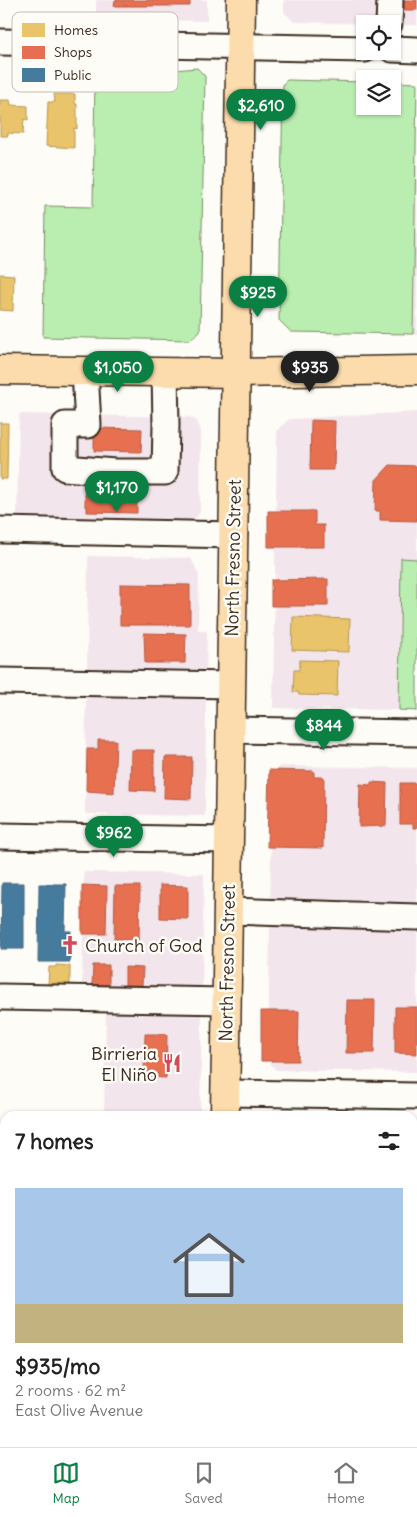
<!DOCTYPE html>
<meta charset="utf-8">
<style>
:root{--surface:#fff;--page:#f6f6f6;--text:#222;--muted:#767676;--line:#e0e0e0;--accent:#0b8043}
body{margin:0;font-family:Delius,sans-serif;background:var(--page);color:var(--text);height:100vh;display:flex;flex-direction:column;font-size:19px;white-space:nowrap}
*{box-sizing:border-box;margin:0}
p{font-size:16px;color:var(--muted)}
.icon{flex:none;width:28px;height:28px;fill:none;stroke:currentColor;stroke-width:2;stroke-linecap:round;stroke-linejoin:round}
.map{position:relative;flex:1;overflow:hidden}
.side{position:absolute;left:0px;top:1111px;width:418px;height:336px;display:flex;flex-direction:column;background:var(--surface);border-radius:15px 15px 0 0;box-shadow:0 1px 4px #0004}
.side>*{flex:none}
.tools{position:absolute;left:356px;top:15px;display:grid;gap:10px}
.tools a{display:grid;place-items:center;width:45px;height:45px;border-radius:0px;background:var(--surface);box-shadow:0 1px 4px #0004;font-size:25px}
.price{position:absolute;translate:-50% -42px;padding:0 11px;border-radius:18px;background:var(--accent);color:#fff;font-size:16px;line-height:32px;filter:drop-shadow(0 1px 2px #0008)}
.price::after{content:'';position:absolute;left:50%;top:30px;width:15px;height:11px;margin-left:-8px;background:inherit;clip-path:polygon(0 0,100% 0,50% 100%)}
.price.active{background:#222;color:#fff}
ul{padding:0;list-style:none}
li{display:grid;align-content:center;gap:10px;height:265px;padding:0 15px}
li span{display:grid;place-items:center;height:155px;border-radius:0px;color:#555}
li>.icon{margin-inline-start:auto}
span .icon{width:90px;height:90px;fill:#fffc;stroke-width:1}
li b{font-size:21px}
h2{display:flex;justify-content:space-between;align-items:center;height:60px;padding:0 15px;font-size:21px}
.menu{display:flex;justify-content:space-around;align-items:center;height:70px;border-top:1px solid var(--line);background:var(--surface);font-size:14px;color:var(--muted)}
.menu a{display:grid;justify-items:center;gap:2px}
.menu .active{color:var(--accent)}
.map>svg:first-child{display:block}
.built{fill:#f3e5ec}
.green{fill:#b9eeb0;stroke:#7a8c67}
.homes{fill:#e9c46a;stroke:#b59653}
.shops{fill:#e76f51;stroke:#b35a42}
.public{fill:#457b9d;stroke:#426377}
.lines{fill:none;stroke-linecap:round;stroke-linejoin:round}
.minor-casing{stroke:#3b2a1e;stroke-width:29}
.major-casing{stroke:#3b2a1e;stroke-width:31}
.minor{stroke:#fdfcf7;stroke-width:25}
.major{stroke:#fcdcac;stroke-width:28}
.labels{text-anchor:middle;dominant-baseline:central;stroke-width:5;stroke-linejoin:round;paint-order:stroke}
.street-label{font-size:18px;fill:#3b2a1e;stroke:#fdfcf7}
.poi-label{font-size:18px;fill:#3b2a1e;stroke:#fdfcf7;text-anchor:start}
.key{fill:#fdfcf7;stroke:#c3bdb6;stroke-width:1}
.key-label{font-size:14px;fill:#3b2a1e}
</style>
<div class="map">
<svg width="417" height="1447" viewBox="0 0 417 1447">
<rect width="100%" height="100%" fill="#fdfcf7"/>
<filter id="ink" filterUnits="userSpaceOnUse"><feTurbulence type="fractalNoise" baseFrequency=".02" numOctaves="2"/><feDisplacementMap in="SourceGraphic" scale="10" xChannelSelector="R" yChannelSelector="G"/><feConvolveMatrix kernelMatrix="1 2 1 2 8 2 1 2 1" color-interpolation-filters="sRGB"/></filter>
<g filter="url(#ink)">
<g class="built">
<polygon points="96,0 207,0 207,21 96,19"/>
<polygon points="284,0 389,0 389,24 294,22 284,12"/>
<rect x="404" y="0" width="13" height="25"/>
<polygon points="417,88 417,335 413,334"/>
<polygon points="417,412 417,559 401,559 399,710 273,708 277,430 289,419"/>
<polygon points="19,414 187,417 192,418 197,421 201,431 200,511 197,517 190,520 17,516"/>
<polygon points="88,556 191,558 199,576 198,631 207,631 206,680 87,677"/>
<polygon points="86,693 206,695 205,816 85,814"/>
<polygon points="280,766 417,768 417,1072 276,1070 268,1061 272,773"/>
<polygon points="84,872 204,874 202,996 82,993"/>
<polygon points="106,1009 202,1011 200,1116 104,1116"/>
</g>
<g class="green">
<polygon points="197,68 205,76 200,331 190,340 43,337 45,206 93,207 95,77"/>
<polygon points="287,80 365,82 365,106 392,106 393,82 417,83 413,334 291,332 279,320 283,84"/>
<polygon points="401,558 417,559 417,711 399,710"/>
<rect x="99" y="1443" width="90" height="4"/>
</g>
<g class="homes">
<polygon points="54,94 75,94 75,104 77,104 77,129 74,128 74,148 46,146 48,102 55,102"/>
<polygon points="0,100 10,100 11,105 28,106 28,120 24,119 23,134 8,133 8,136 0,136"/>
<polygon points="0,274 14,275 13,311 0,310"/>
<polygon points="0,423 8,423 7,479 0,479"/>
<polygon points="293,617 350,619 349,652 292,650"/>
<polygon points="300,660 338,661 337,696 299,695 298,692 293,692 294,670 299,670"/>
<polygon points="56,965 70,966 70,985 48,985 49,967 56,967"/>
</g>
<g class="shops">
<polygon points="115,0 190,0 190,6 114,6"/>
<rect x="404" y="0" width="13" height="10"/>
<polygon points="311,420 335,421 334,470 310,470"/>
<polygon points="94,428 142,429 141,452 94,451"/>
<polygon points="390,465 417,466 417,521 380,520 380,511 375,511 376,480"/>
<polygon points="85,487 137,488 137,513 87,512 87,506 85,506"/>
<polygon points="268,511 315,511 315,525 324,525 324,547 268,547"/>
<polygon points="328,579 328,606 271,606 271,580"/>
<polygon points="120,584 190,585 190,625 120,625"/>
<polygon points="144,633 186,634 185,663 145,663"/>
<polygon points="98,740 116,740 114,793 86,791 87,749 98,749"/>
<polygon points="131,750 154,750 154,791 130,790"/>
<polygon points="165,757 192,757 191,799 164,798"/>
<polygon points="269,770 314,771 314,777 324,777 323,848 267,847"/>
<polygon points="371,782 387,783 386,826 359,827 360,784 371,785"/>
<polygon points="400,783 417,783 417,828 413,828 413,824 400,824"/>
<polygon points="82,885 107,886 106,934 82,934"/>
<polygon points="160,885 188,886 188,919 160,918"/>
<polygon points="115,886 140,886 139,940 114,939"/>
<polygon points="93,965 109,965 109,987 92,986"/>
<polygon points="125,967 143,968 142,986 125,986"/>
<polygon points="347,1000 375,1000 374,1053 346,1053"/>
<polygon points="395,1007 417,1007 417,1054 395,1053"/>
<polygon points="261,1011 299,1011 298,1061 261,1061"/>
<polygon points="145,1034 167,1034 166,1078 144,1077"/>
</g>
<g class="public">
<polygon points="2,883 24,883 24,949 1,949"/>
<polygon points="39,884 66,884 65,931 71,931 70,962 38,962"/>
</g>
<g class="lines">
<g class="minor-casing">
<g id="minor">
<polyline points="389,24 390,0"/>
<polyline points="0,42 365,49"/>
<polyline points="392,49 417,50"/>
<polyline points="85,371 88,425 65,425 65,468 115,472 165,472 166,425 165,372"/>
<polyline points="0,530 234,535"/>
<polyline points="0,681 231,685"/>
<polyline points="231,730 417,733"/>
<polyline points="0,836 229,840"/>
<polyline points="228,911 417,917"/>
<polyline points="0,997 227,1001"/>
<polyline points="226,1093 417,1096"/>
<polyline points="0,1155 5,1155"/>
<polyline points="412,1277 417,1277"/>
<polyline points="0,1316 5,1317"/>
</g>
</g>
<g class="major-casing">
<g id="major">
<polyline points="0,370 236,373 417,370"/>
<polyline points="225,1116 241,0"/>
<polyline points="221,1447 221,1442"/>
</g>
</g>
<use href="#minor" class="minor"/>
<use href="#major" class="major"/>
</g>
</g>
<defs>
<g id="church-bare" transform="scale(1.5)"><path d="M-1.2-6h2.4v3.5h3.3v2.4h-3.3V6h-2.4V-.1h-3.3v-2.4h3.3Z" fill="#d1495b" stroke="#fdfcf7" stroke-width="2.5" paint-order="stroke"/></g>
<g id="restaurant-bare" transform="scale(1.5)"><path d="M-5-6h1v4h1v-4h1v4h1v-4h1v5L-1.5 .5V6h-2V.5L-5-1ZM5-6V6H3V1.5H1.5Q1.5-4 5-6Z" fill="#d1495b" stroke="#fdfcf7" stroke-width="2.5" paint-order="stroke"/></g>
</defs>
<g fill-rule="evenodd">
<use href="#church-bare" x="70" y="945"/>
<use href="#restaurant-bare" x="172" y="1063"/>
</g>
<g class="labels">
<g class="street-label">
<text transform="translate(233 558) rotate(-89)">North Fresno Street</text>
<text transform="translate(227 963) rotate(-89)">North Fresno Street</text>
</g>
<g class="poi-label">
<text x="85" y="945">Church of God</text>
<text x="157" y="1053" text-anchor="end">Birrieria<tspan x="157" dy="21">El Niño</tspan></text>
</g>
</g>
<rect x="12" y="12" width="166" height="80" rx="8" class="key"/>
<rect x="22" y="23" width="23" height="14" fill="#e9c46a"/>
<rect x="22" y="46" width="23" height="13" fill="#e76f51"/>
<rect x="22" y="68" width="23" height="14" fill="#457b9d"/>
<g class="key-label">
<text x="54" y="35">Homes</text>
<text x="54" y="57">Shops</text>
<text x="54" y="80">Public</text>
</g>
</svg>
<div class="tools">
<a><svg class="icon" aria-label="locate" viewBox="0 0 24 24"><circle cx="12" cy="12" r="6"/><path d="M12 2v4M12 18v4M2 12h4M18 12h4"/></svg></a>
<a><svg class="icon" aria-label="layers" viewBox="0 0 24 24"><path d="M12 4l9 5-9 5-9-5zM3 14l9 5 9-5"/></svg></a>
</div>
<b class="price" style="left:261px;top:131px">$2,610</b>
<b class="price" style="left:258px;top:318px">$925</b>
<b class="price" style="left:118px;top:393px">$1,050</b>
<b class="price active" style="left:310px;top:393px">$935</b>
<b class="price" style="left:117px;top:513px">$1,170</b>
<b class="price" style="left:324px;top:751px">$844</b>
<b class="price" style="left:114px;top:858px">$962</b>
<section class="side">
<h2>7 homes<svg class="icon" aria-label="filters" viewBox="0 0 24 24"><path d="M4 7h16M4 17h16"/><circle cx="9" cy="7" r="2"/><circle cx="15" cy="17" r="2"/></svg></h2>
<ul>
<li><span style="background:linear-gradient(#a9c7e8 75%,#c2b280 0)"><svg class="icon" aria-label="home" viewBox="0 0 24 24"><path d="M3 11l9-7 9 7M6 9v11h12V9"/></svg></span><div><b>$935/mo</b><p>2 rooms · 62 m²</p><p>East Olive Avenue</p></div></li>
</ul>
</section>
</div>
<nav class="menu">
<a class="active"><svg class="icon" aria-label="map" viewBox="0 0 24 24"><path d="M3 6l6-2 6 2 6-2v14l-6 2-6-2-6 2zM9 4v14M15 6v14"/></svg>Map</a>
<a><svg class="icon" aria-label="saved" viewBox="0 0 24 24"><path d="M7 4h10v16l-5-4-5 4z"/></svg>Saved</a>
<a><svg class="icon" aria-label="home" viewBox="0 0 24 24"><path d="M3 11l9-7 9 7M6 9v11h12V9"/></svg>Home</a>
</nav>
